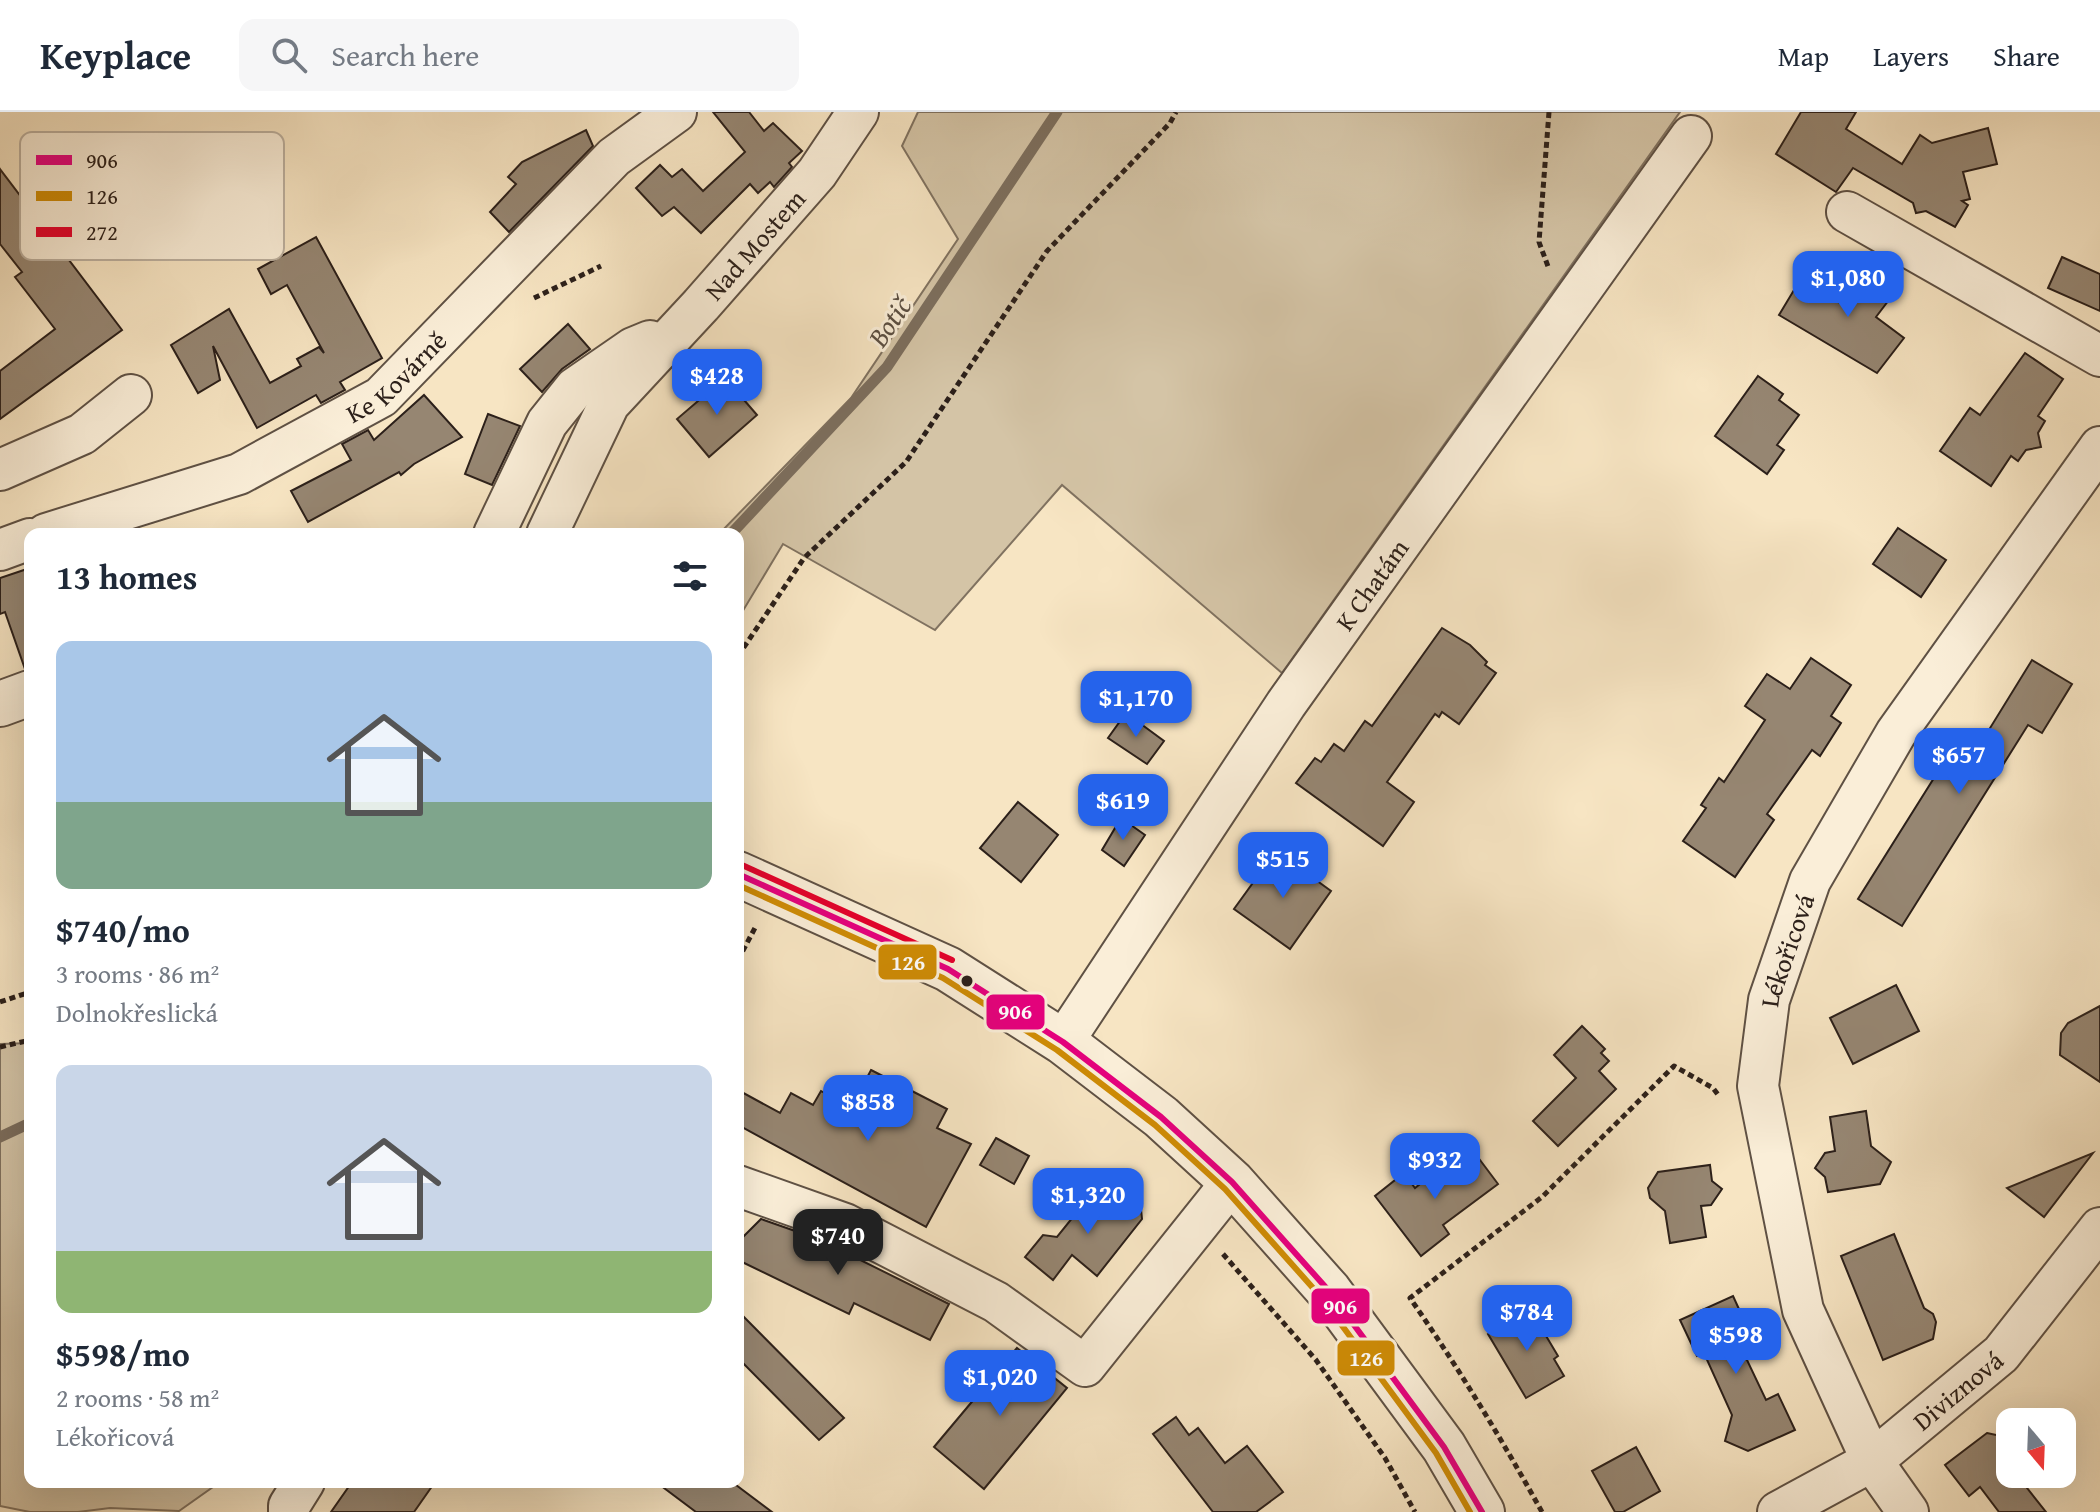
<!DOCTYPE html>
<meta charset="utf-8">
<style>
:root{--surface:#fff;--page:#f6f6f7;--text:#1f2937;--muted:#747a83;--line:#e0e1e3;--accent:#2563eb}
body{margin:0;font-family:"Gentium Book Plus",serif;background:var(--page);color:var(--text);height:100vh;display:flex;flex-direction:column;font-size:30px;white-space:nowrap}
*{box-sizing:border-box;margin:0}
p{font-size:26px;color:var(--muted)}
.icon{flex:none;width:44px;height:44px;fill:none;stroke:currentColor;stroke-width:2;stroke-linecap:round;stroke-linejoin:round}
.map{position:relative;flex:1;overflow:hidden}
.panel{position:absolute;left:24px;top:416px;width:720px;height:960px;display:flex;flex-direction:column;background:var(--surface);border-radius:16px;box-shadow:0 8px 32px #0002}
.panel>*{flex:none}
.needle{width:52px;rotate:161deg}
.controls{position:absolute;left:1996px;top:1296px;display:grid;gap:16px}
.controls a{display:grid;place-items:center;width:80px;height:80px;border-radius:16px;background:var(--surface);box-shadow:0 8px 32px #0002;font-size:40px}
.price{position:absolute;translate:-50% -68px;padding:0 18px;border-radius:16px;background:var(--accent);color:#fff;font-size:26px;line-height:52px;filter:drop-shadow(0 2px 4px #0008)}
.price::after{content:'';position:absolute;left:50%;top:48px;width:24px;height:18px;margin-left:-12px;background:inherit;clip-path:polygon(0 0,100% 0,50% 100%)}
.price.active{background:#222;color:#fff}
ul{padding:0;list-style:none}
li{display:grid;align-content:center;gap:16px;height:424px;padding:0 32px}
li span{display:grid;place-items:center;height:248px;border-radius:16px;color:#555}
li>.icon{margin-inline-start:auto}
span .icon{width:144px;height:144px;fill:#fffc;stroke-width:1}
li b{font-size:34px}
h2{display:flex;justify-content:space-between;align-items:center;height:96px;padding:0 32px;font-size:34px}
header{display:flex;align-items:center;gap:48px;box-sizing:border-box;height:112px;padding:0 40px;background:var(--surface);border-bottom:2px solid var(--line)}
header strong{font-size:38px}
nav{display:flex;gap:44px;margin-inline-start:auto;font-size:28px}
.search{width:560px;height:72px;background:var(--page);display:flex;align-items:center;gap:20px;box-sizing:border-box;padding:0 28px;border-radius:16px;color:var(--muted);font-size:30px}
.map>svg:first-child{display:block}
.green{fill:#d4c4a6;stroke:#807260;stroke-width:2}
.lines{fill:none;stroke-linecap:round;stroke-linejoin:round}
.stream{stroke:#7c6e5d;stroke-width:11}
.building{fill:#968672;stroke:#2c201a;stroke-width:2}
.minor-casing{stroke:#5f5144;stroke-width:44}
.tertiary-casing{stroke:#5f5144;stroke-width:48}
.path{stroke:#2c201a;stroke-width:5;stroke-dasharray:6 4;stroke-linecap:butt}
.minor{stroke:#faeed8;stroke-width:40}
.tertiary{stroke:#faeed8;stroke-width:44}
.bus-1-casing{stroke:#faeed8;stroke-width:12}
.bus-2-casing{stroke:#faeed8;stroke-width:12}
.bus-3-casing{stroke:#faeed8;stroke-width:12}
.bus-1{stroke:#e5007d;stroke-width:6}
.bus-2{stroke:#ce8b05;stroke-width:6}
.bus-3{stroke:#e4002b;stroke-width:6}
.bus-dot{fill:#2c201a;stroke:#faeed8;stroke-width:3}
.labels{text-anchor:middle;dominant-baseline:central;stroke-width:6;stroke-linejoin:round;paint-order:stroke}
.street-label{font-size:26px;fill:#2c201a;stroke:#faeed8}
.water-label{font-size:28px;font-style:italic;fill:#5b4e41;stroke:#faeed8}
.key{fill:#faeed8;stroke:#bcb09f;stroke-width:2}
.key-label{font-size:22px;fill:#2c201a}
.line-badge{stroke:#faeed8;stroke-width:3}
.badge-label{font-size:22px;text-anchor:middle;font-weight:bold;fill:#fff}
</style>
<header>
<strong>Keyplace</strong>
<div class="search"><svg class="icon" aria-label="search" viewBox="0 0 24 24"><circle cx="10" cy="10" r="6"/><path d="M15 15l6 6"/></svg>Search here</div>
<nav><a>Map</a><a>Layers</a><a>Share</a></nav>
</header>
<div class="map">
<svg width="2100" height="1400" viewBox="0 0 2100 1400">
<rect width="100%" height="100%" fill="#f7e5c3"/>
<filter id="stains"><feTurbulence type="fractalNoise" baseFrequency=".0025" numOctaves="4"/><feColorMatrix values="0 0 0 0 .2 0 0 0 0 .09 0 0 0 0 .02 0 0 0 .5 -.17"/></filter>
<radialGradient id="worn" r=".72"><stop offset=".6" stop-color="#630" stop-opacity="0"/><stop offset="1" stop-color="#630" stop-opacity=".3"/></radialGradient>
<g class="green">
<polygon points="918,0 1680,0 1282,561 1062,373 935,518 783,432 738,507 738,422 719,422 851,286 958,127 902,34"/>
<polygon points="30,931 30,1370 220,1370 179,1399 110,1396 78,1400 30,1400 0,1394 0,932"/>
</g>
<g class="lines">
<g class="stream">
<polyline points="731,422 887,255 1057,0"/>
<polyline points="0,1025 30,1011"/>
</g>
</g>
<g class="building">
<polygon points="713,0 749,0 764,19 773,11 802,39 789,51 792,55 774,75 770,70 758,81 750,72 701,121 674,95 662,104 636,76 660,53 672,65 682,57 703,79 745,40"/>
<polygon points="1801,0 1856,0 1846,17 1902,52 1920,23 1932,31 1988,16 1997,52 1963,60 1970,87 1962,89 1968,93 1955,115 1926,99 1916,101 1913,91 1853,56 1836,80 1776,42"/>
<polygon points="586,18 593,34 509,120 490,100 516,72 508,65 522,50"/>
<polygon points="0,57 122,218 0,307 0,259 55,217 15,165 22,160 0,132"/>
<polygon points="316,125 382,246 340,270 345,278 321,291 316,283 257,316 213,234 220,268 198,281 171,233 229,197 270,271 301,254 297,247 319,235 324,241 287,173 271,182 258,157"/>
<polygon points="2062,145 2100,162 2100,199 2048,176"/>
<polygon points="1869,154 1898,176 1876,205 1904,226 1877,261 1779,203 1800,168 1840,191"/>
<polygon points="568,212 590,237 562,257 542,280 520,257"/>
<polygon points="2025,241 2063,267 2038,304 2045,309 2038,321 2041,335 2026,338 2018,349 2011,344 1991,374 1940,339 1970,296 1980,303"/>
<polygon points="1758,264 1783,282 1779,288 1799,303 1777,333 1784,338 1767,362 1715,324"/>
<polygon points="725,266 757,303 709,345 677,307"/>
<polygon points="424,283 462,325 414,352 401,363 399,360 308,410 291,379 351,348 342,332 368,318 374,328"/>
<polygon points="488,302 520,314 492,373 465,362"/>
<polygon points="1898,416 1946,448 1921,485 1873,452"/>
<polygon points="30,456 30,556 25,557 5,500 0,502 0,466"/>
<polygon points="1442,516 1470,533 1487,550 1485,553 1496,561 1459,612 1442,600 1439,605 1435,602 1387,670 1414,690 1383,734 1296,671 1315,646 1321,650 1334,632 1344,639 1365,609 1372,614"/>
<polygon points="1811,546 1851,573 1831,604 1841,611 1820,644 1812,638 1767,702 1774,708 1735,765 1683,729 1706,696 1701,693 1719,666 1724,670 1765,608 1745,594 1767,562 1790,577"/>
<polygon points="2032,548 2072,572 2042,621 2028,613 1902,814 1858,787 1961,623 1979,634"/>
<polygon points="1126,601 1164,629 1147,652 1108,626"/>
<polygon points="1018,690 1058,723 1021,770 980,736"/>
<polygon points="1121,706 1145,723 1124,754 1102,738"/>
<polygon points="1276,739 1331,779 1290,837 1234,797"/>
<polygon points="1896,873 1919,919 1853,952 1830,906"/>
<polygon points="2100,894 2100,970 2060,943 2061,921 2068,911"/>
<polygon points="1582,914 1605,937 1601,941 1609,949 1599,959 1616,977 1558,1034 1533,1009 1576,966 1554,943"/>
<polygon points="871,958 947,997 937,1016 971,1032 926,1115 738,1013 738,978 780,1001 791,981 813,993 821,979 851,996"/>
<polygon points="1866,999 1871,1034 1891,1050 1880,1072 1828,1080 1825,1065 1815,1056 1825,1041 1835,1039 1830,1005"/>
<polygon points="996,1026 1029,1044 1014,1072 980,1053"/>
<polygon points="1474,1040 1498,1072 1443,1113 1449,1122 1421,1144 1375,1084 1404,1061 1415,1076 1444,1053 1449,1060"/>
<polygon points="2093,1041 2044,1105 2007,1076"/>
<polygon points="1710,1053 1712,1069 1722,1077 1711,1093 1701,1094 1706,1125 1670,1131 1665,1099 1650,1086 1648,1076 1658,1060"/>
<polygon points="1094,1079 1114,1095 1120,1088 1140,1087 1142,1107 1097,1164 1072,1143 1053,1168 1025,1145 1043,1123 1057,1125"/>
<polygon points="761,1107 818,1127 949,1192 930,1228 854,1191 849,1202 738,1148 738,1130"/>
<polygon points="1894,1122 1924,1196 1933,1202 1936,1210 1933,1227 1883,1248 1841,1144"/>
<polygon points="1733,1184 1749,1219 1736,1225 1766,1288 1778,1282 1795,1318 1748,1339 1725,1329 1732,1303 1704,1241 1697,1244 1680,1208"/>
<polygon points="1530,1197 1558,1244 1554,1247 1564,1264 1526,1286 1488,1222"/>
<polygon points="738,1199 844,1306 819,1328 738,1246"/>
<polygon points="1017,1236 1067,1276 984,1377 934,1335"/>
<polygon points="1176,1305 1189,1323 1198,1316 1225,1351 1247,1334 1283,1380 1256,1400 1213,1400 1153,1322"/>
<polygon points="1987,1321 2010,1326 2010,1362 2016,1362 2046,1400 1999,1400 1980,1375 1969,1384 1945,1353"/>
<polygon points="1636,1335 1660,1379 1623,1400 1615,1400 1592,1359"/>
<polygon points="352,1370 435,1370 414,1400 331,1400"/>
<polygon points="656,1370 732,1370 772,1400 696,1400"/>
</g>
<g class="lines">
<g class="minor-casing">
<g id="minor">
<polyline points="1847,100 2100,244"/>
<polyline points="0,358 82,322 131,283"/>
<path id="s1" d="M 46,422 L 239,362 L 381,285 L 614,45 L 676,0"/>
<polyline points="494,422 547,311 575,276 633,236 650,229"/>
<path id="s2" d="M 547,422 L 609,292 L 701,193 L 817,61 L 858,0"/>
<polyline points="0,438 30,427"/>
<path id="s3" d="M 1063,930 L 1286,592 L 1691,24"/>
<polyline points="738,1074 845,1112 996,1190 1085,1254 1232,1070"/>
<polyline points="289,1400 289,1394 304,1370"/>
<path id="s4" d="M 1778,1400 L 1872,1349 L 2001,1242 L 2100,1116"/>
<path id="s5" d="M 1908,1400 L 1872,1349 L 1803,1198 L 1758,974 L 1769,888 L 1810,769 L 1896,621 L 2100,335"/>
</g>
</g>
<g class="tertiary-casing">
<g id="tertiary">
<polyline points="0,592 30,581"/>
<polyline points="738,762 948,857 1063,930 1161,1005 1232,1070 1329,1179 1444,1335 1482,1400"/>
</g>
</g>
<g class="path">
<polyline points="1549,0 1539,130 1549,157"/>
<polyline points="534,186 601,154"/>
<polyline points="738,544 804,446 906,350 1047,139 1170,11 1176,0"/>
<polyline points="738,848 756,814"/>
<polyline points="0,890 30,880"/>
<polyline points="0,935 30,928"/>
<polyline points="1223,1142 1316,1248 1385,1346 1415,1400"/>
<path d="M 1542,1400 C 1501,1326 1458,1255 1410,1186 L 1542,1085 L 1674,954 L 1713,976 L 1719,984"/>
</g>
<use href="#minor" class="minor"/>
<use href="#tertiary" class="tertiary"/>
<g class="bus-1-casing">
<polyline id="bus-1" points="738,762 948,857 1063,930 1161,1005 1232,1070 1329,1179 1444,1335 1482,1400"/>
</g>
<g class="bus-2-casing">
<polyline id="bus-2" points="738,773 943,866 1057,938 1155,1013 1225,1077 1321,1185 1436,1341 1470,1400"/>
</g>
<g class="bus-3-casing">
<polyline id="bus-3" points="742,753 952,848"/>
</g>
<use href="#bus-1" class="bus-1"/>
<use href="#bus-2" class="bus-2"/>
<use href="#bus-3" class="bus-3"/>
</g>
<circle class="bus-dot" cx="967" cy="869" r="7"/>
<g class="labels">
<g class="street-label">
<text stroke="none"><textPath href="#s2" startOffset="360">Nad Mostem</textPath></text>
<text stroke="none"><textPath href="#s1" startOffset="388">Ke Kovárně</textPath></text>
<text stroke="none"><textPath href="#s3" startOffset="552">K Chatám</textPath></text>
<text stroke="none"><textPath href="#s5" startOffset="596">Lékořicová</textPath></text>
<text stroke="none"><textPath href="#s4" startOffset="218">Diviznová</textPath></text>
</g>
<g class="water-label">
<text transform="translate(889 209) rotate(-56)">Botič</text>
</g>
</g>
<rect x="20" y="20" width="264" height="128" rx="12" class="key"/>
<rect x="36" y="43" width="36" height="10" fill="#e5007d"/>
<rect x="36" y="79" width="36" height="10" fill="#ce8b05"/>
<rect x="36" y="115" width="36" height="10" fill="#e4002b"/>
<g class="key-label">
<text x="86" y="56">906</text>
<text x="86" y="92">126</text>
<text x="86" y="128">272</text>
</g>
<g class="line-badge">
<rect x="877" y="831" width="61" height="38" rx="8" fill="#ce8b05"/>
<rect x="985" y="881" width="61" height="38" rx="8" fill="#e5007d"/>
<rect x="1310" y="1175" width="61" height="38" rx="8" fill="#e5007d"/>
<rect x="1336" y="1227" width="60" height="38" rx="8" fill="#ce8b05"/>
</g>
<g class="badge-label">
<text x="908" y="858">126</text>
<text x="1015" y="907">906</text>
<text x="1340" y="1202">906</text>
<text x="1366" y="1254">126</text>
</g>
<rect width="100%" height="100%" filter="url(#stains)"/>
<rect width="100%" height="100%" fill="url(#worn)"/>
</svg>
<div class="controls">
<a><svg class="needle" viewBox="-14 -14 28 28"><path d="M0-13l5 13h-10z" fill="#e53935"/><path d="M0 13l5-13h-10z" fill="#747a83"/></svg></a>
</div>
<b class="price" style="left:1848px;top:207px">$1,080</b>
<b class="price" style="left:717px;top:305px">$428</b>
<b class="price" style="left:1136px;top:627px">$1,170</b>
<b class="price" style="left:1959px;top:684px">$657</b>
<b class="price" style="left:1123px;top:730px">$619</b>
<b class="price" style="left:1283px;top:788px">$515</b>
<b class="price" style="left:868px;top:1031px">$858</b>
<b class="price" style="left:1435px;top:1089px">$932</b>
<b class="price" style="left:1088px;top:1124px">$1,320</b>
<b class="price active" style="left:838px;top:1165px">$740</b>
<b class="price" style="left:1527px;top:1241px">$784</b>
<b class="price" style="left:1736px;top:1264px">$598</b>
<b class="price" style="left:1000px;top:1306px">$1,020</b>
<section class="panel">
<h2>13 homes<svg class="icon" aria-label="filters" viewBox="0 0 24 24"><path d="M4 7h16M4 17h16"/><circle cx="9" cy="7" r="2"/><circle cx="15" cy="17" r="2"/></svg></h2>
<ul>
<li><span style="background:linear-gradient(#a9c7e8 65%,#7fa58c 0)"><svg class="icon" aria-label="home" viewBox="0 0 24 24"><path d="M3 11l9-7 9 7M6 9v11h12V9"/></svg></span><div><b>$740/mo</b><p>3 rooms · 86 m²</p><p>Dolnokřeslická</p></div></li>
<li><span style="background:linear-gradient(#c9d6e8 75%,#8fb573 0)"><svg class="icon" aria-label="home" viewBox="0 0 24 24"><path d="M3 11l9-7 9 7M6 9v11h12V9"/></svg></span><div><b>$598/mo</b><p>2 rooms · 58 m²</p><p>Lékořicová</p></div></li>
</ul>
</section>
</div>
